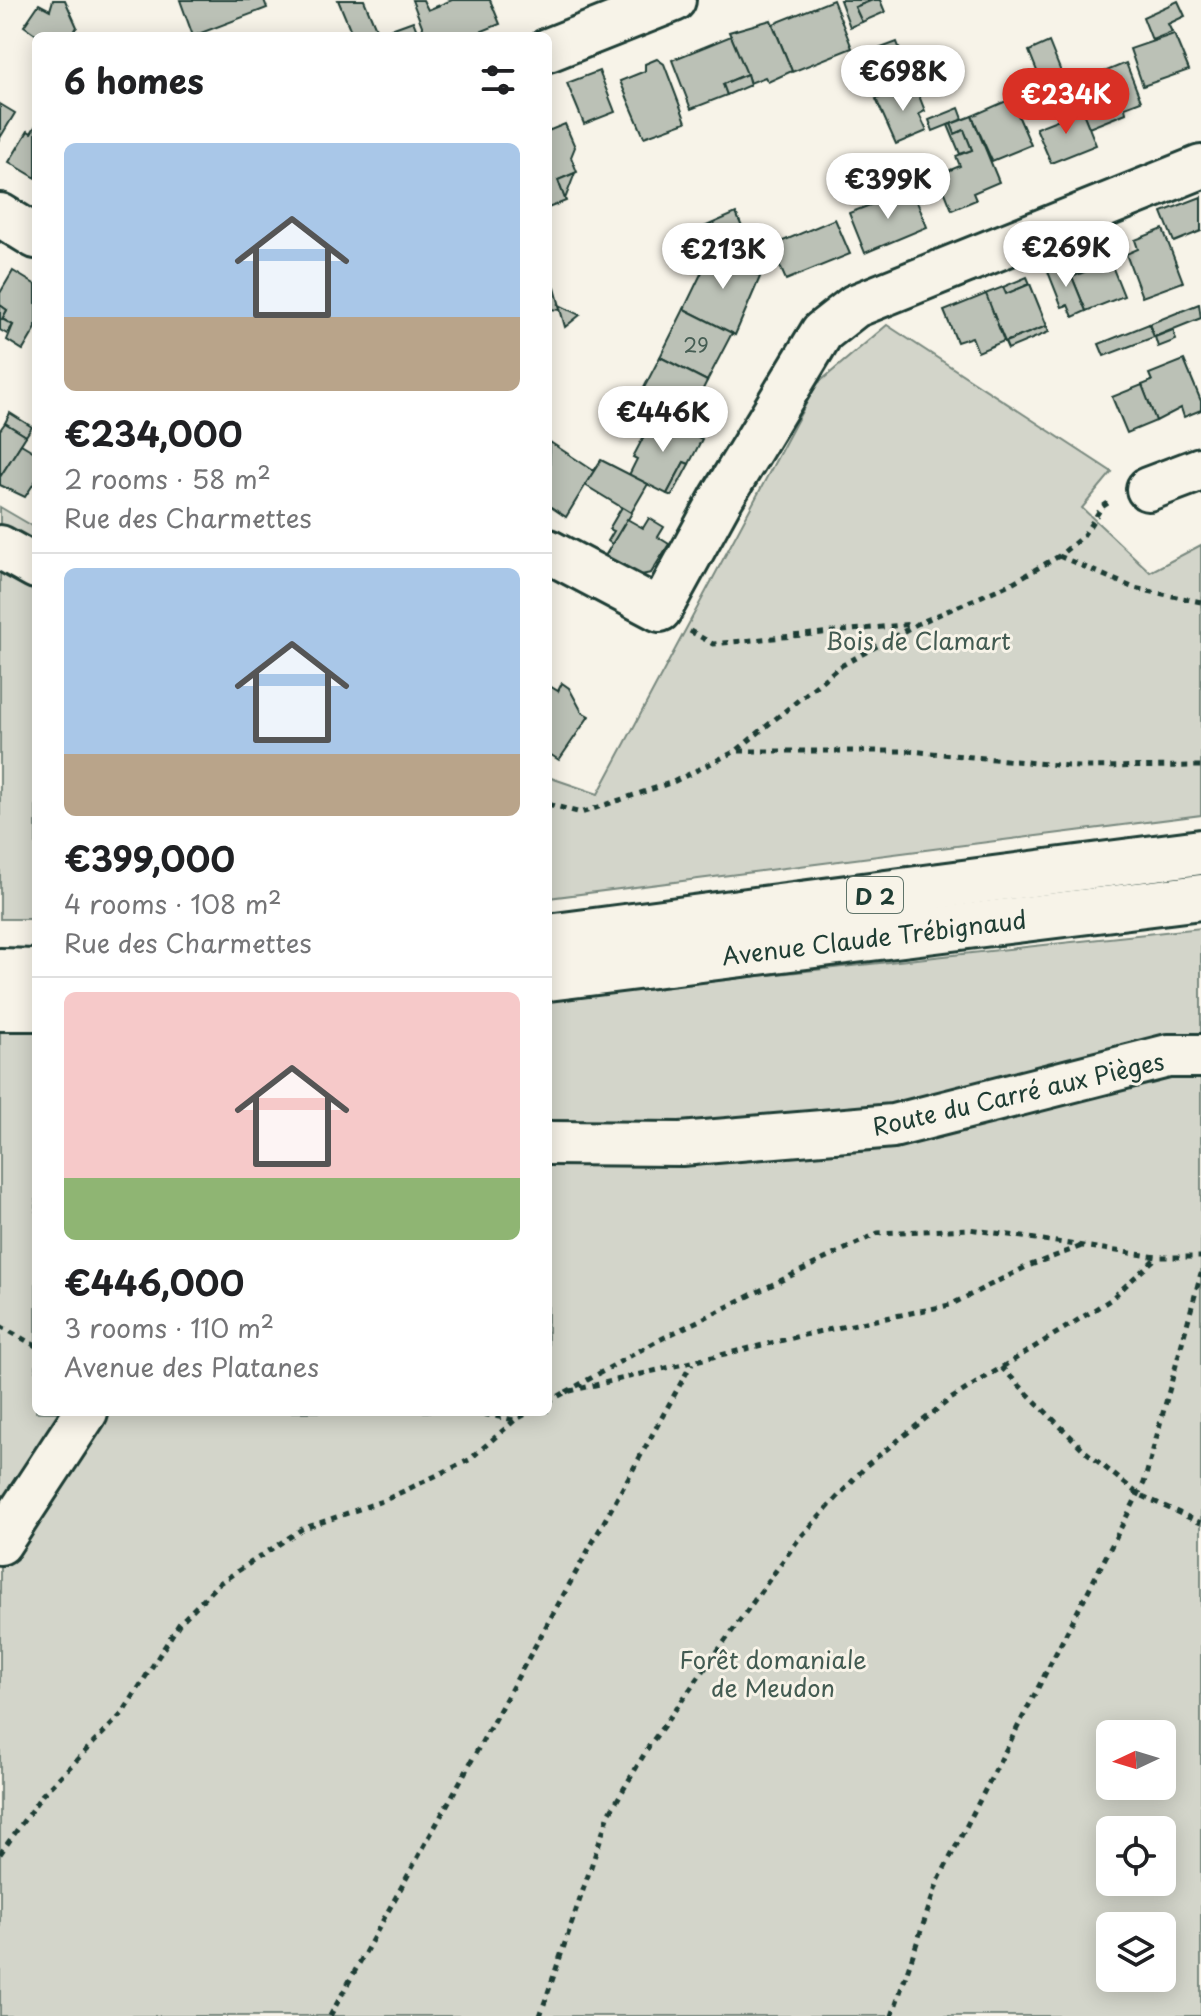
<!DOCTYPE html>
<meta charset="utf-8">
<style>
:root{--surface:#fff;--page:#f2f2f2;--text:#202124;--muted:#757577;--line:#e0e0e0;--accent:#d93025}
body{margin:0;font-family:"Playpen Sans",sans-serif;background:var(--page);color:var(--text);height:100vh;display:flex;flex-direction:column;font-size:30px;white-space:nowrap}
*{box-sizing:border-box;margin:0}
p{font-size:26px;color:var(--muted)}
.icon{flex:none;width:44px;height:44px;fill:none;stroke:currentColor;stroke-width:2;stroke-linecap:round;stroke-linejoin:round}
.map{position:relative;flex:1;overflow:hidden}
.sheet{position:absolute;left:32px;top:32px;width:520px;height:1384px;display:flex;flex-direction:column;background:var(--surface);border-radius:12px;box-shadow:0 4px 20px #0003}
.sheet>*{flex:none}
.needle{width:52px;rotate:266deg}
.controls{position:absolute;left:1096px;top:1720px;display:grid;gap:16px}
.controls a{display:grid;place-items:center;width:80px;height:80px;border-radius:12px;background:var(--surface);box-shadow:0 4px 20px #0003;font-size:40px}
.price{position:absolute;translate:-50% -68px;padding:0 18px;border-radius:28px;background:#fff;color:#222;font-size:26px;line-height:52px;filter:drop-shadow(0 2px 4px #0008)}
.price::after{content:'';position:absolute;left:50%;top:48px;width:24px;height:18px;margin-left:-12px;background:inherit;clip-path:polygon(0 0,100% 0,50% 100%)}
.price.selected{background:var(--accent);color:#fff}
ul{padding:0;list-style:none}
li{display:grid;align-content:center;gap:16px;height:424px;padding:0 32px}
li+li{border-top:2px solid var(--line)}
li span{display:grid;place-items:center;height:248px;border-radius:12px;color:#555}
li>.icon{margin-inline-start:auto}
span .icon{width:144px;height:144px;fill:#fffc;stroke-width:1}
li b{font-size:34px}
h2{display:flex;justify-content:space-between;align-items:center;height:96px;padding:0 32px;font-size:34px}
.map>svg:first-child{display:block}
.green{fill:#d3d5ca;stroke:#79897f;stroke-width:2;fill-rule:evenodd}
.building{fill:#bbc1b6;stroke:#1f3d34;stroke-width:2}
.lines{fill:none;stroke-linecap:round;stroke-linejoin:round}
.minor-casing{stroke:#1f3d34;stroke-width:48}
.major-casing{stroke:#1f3d34;stroke-width:50}
.path{stroke:#1f3d34;stroke-width:5;stroke-dasharray:6 6;stroke-linecap:butt}
.minor{stroke:#f7f3e8;stroke-width:42}
.major{stroke:#f7f3e8;stroke-width:44}
.labels{text-anchor:middle;dominant-baseline:central;stroke-width:6;stroke-linejoin:round;paint-order:stroke}
.number-label{font-size:20px;fill:#465e54}
.shield{fill:#f7f3e8;stroke:#60746a;stroke-width:2}
.shield-label{font-size:22px;font-weight:bold;fill:#1f3d34}
.park-label{font-size:24px;fill:#435b52;stroke:#f7f3e8}
.street-label{font-size:24px;fill:#1f3d34;stroke:#f7f3e8}
</style>
<div class="map">
<svg width="1201" height="2016" viewBox="0 0 1201 2016">
<rect width="100%" height="100%" fill="#f7f3e8"/>
<filter id="ink" filterUnits="userSpaceOnUse"><feTurbulence type="fractalNoise" baseFrequency=".0125" numOctaves="2"/><feDisplacementMap in="SourceGraphic" scale="16" xChannelSelector="R" yChannelSelector="G"/><feConvolveMatrix kernelMatrix="1 2 1 2 8 2 1 2 1" color-interpolation-filters="sRGB"/></filter>
<g filter="url(#ink)">
<g class="green">
<polygon points="887,325 1112,472 1082,508 1150,572 1201,545 1201,815 548,898 548,777 598,794 816,385"/>
<polygon points="0,507 36,528 36,919 0,919"/>
<path d="M 1201,928 L 1201,2016 L 0,2016 L 0,1029 L 36,1028 L 36,1412 L 548,1412 L 548,999 ZM 1110,1734 L 1162,1734 L 1162,1786 L 1110,1786 ZM 1110,1830 L 1162,1830 L 1162,1882 L 1110,1882 ZM 1110,1926 L 1162,1926 L 1162,1978 L 1110,1978 Z"/>
</g>
<g class="building">
<polygon points="53,0 65,0 77,27 71,36 38,36 24,26 39,4 50,10"/>
<polygon points="180,0 264,0 267,8 193,36"/>
<polygon points="338,0 364,0 379,36 353,36"/>
<polygon points="412,0 423,0 428,10 452,0 490,0 500,24 470,36 426,36"/>
<polygon points="833,0 852,48 792,72 773,24"/>
<polygon points="840,0 873,0 855,7 862,22 850,27"/>
<polygon points="873,0 880,0 885,12 862,22 855,7"/>
<polygon points="1178,1 1185,16 1168,24 1172,32 1152,40 1143,17"/>
<polygon points="771,20 792,71 768,82 765,77 750,83 729,32"/>
<polygon points="413,21 419,36 384,36 383,32"/>
<polygon points="1174,34 1189,70 1143,86 1130,49"/>
<polygon points="731,36 747,74 723,84 727,95 691,109 672,60"/>
<polygon points="897,42 906,66 893,71 886,61 873,66 871,61 866,63 862,55"/>
<polygon points="1049,42 1063,77 1043,86 1029,51"/>
<polygon points="657,59 664,64 686,122 644,137 620,81 645,71 645,64"/>
<polygon points="1126,63 1141,101 1125,107 1126,113 1089,128 1072,85"/>
<polygon points="599,71 615,112 584,124 567,83"/>
<polygon points="747,74 750,85 727,95 723,84"/>
<polygon points="914,83 925,111 919,114 927,131 896,144 876,99"/>
<polygon points="1011,99 1031,145 992,161 972,116"/>
<polygon points="0,104 15,113 0,138"/>
<polygon points="959,108 963,119 933,131 929,120"/>
<polygon points="1082,110 1096,145 1051,163 1036,128"/>
<polygon points="972,116 999,182 973,193 976,200 952,210 938,175 960,166 956,156 972,150 964,130 955,134 951,124"/>
<polygon points="565,124 575,147 571,157 577,172 558,180 566,201 548,208 548,131"/>
<polygon points="951,124 955,134 964,130 972,150 960,154 948,125"/>
<polygon points="36,125 36,178 9,162 28,131 31,133"/>
<polygon points="575,173 565,199 558,180"/>
<polygon points="912,189 927,227 865,253 849,213"/>
<polygon points="1201,197 1201,231 1174,242 1162,212"/>
<polygon points="736,213 745,234 715,245 695,231"/>
<polygon points="835,219 850,254 786,280 771,246"/>
<polygon points="1163,229 1183,282 1142,297 1126,254 1138,249 1135,240"/>
<polygon points="715,245 760,277 735,335 684,309"/>
<polygon points="1110,261 1124,296 1086,311 1072,277"/>
<polygon points="1066,262 1086,311 1073,317 1068,305 1062,307 1047,269"/>
<polygon points="13,271 36,285 36,328 23,350 7,340 13,325 2,319 7,310 0,305 0,293"/>
<polygon points="1027,277 1030,284 1006,294 1003,287"/>
<polygon points="1030,284 1047,326 1005,342 985,294 1003,287 1006,294"/>
<polygon points="548,288 555,288 561,310 548,309"/>
<polygon points="986,294 1004,341 978,352 972,337 957,342 944,311"/>
<polygon points="1199,304 1201,318 1154,337 1149,324"/>
<polygon points="0,305 7,310 2,319 13,325 7,334 0,330"/>
<polygon points="559,305 580,315 565,327"/>
<polygon points="684,309 732,333 707,381 660,357"/>
<polygon points="1149,324 1154,337 1104,356 1099,344"/>
<polygon points="1047,326 1049,332 1008,349 1005,342"/>
<polygon points="1173,330 1176,340 1158,347 1155,337"/>
<polygon points="660,357 707,381 683,429 635,405"/>
<polygon points="1184,360 1201,401 1201,410 1184,417 1181,408 1156,421 1142,385 1152,381 1149,374"/>
<polygon points="1142,385 1156,421 1127,433 1112,397"/>
<polygon points="10,413 32,427 26,436 5,423"/>
<polygon points="655,415 702,439 689,464 684,462 667,494 629,475 637,459 633,457"/>
<polygon points="5,423 26,436 0,477 0,430"/>
<polygon points="550,442 594,471 566,517 548,505"/>
<polygon points="21,444 36,453 36,480 25,497 0,485 0,477"/>
<polygon points="601,460 648,484 631,513 585,485"/>
<polygon points="684,462 689,464 672,496 667,494"/>
<polygon points="622,507 632,513 612,544 608,541 614,531 609,529"/>
<polygon points="649,518 664,527 658,537 669,544 651,573 641,575 605,556 627,519 643,528"/>
<polygon points="562,683 569,688 582,712 589,716 559,760 548,753 548,685 558,691"/>
</g>
<g class="lines">
<g class="minor-casing">
<g id="minor">
<polyline points="548,50 674,0"/>
<polyline points="0,215 36,237"/>
<polyline points="1148,489 1201,469"/>
<polyline points="0,547 36,567"/>
<polyline points="548,551 660,610 721,499 822,332 855,306 1201,167"/>
<polyline points="548,1143 681,1144 893,1126 1168,1056 1201,1056"/>
<polyline points="0,1543 86,1412"/>
</g>
</g>
<g class="major-casing">
<g id="major">
<polyline points="548,937 1201,852"/>
<polyline points="0,971 36,972"/>
<polyline points="548,978 1201,897"/>
<polyline points="0,1008 36,1008"/>
</g>
</g>
<g class="path">
<polyline points="1059,556 1134,588 1201,602"/>
<polyline points="690,631 713,644 912,624"/>
<polyline points="739,751 910,751 1078,767 1201,766"/>
<polyline points="548,804 581,813 673,782 736,751 839,667 917,624 1010,584 1059,556 1083,536 1102,507 1111,501"/>
<polyline points="0,1326 36,1346"/>
<polyline points="1001,1367 1086,1452 1138,1494 1201,1523"/>
<polyline points="566,1392 657,1341 878,1233 969,1229 1157,1257 1201,1257"/>
<polyline points="548,1402 566,1392 817,1332 950,1305 1028,1266 1082,1246"/>
<polyline points="472,1412 515,1420"/>
<polyline points="0,1854 42,1795 122,1714 179,1624 218,1584 302,1529 385,1500 469,1460 515,1420 530,1412"/>
<polyline points="330,2016 692,1363"/>
<polyline points="540,2016 609,1814 649,1746 798,1540 868,1464 949,1400 1110,1300 1157,1257"/>
<polyline points="892,2016 938,1881 1144,1483 1201,1273"/>
</g>
<use href="#minor" class="minor"/>
<use href="#major" class="major"/>
</g>
</g>
<g class="labels">
<g class="number-label">
<text x="696" y="345">29</text>
</g>
<rect class="shield" x="847" y="877" width="56" height="36" rx="6"/>
<g class="shield-label">
<text x="875" y="895">D 2</text>
</g>
<g class="park-label">
<text x="918" y="640">Bois de Clamart</text>
<text x="773" y="1659">Forêt domaniale<tspan x="773" dy="28">de Meudon</tspan></text>
</g>
<g class="street-label">
<text transform="translate(874 937) rotate(-7)">Avenue Claude Trébignaud</text>
<text transform="translate(1018 1093) rotate(-13)">Route du Carré aux Pièges</text>
</g>
</g>
</svg>
<div class="controls">
<a><svg class="needle" viewBox="-14 -14 28 28"><path d="M0-13l5 13h-10z" fill="#e53935"/><path d="M0 13l5-13h-10z" fill="#757577"/></svg></a>
<a><svg class="icon" aria-label="locate" viewBox="0 0 24 24"><circle cx="12" cy="12" r="6"/><path d="M12 2v4M12 18v4M2 12h4M18 12h4"/></svg></a>
<a><svg class="icon" aria-label="layers" viewBox="0 0 24 24"><path d="M12 4l9 5-9 5-9-5zM3 14l9 5 9-5"/></svg></a>
</div>
<b class="price" style="left:903px;top:113px">€698K</b>
<b class="price selected" style="left:1066px;top:136px">€234K</b>
<b class="price" style="left:888px;top:221px">€399K</b>
<b class="price" style="left:1066px;top:289px">€269K</b>
<b class="price" style="left:723px;top:291px">€213K</b>
<b class="price" style="left:663px;top:454px">€446K</b>
<section class="sheet">
<h2>6 homes<svg class="icon" aria-label="filters" viewBox="0 0 24 24"><path d="M4 7h16M4 17h16"/><circle cx="9" cy="7" r="2"/><circle cx="15" cy="17" r="2"/></svg></h2>
<ul>
<li><span style="background:linear-gradient(#a9c7e8 70%,#b9a48a 0)"><svg class="icon" aria-label="home" viewBox="0 0 24 24"><path d="M3 11l9-7 9 7M6 9v11h12V9"/></svg></span><div><b>€234,000</b><p>2 rooms · 58 m²</p><p>Rue des Charmettes</p></div></li>
<li><span style="background:linear-gradient(#a9c7e8 75%,#b9a48a 0)"><svg class="icon" aria-label="home" viewBox="0 0 24 24"><path d="M3 11l9-7 9 7M6 9v11h12V9"/></svg></span><div><b>€399,000</b><p>4 rooms · 108 m²</p><p>Rue des Charmettes</p></div></li>
<li><span style="background:linear-gradient(#f6c9c9 75%,#8fb573 0)"><svg class="icon" aria-label="home" viewBox="0 0 24 24"><path d="M3 11l9-7 9 7M6 9v11h12V9"/></svg></span><div><b>€446,000</b><p>3 rooms · 110 m²</p><p>Avenue des Platanes</p></div></li>
</ul>
</section>
</div>
